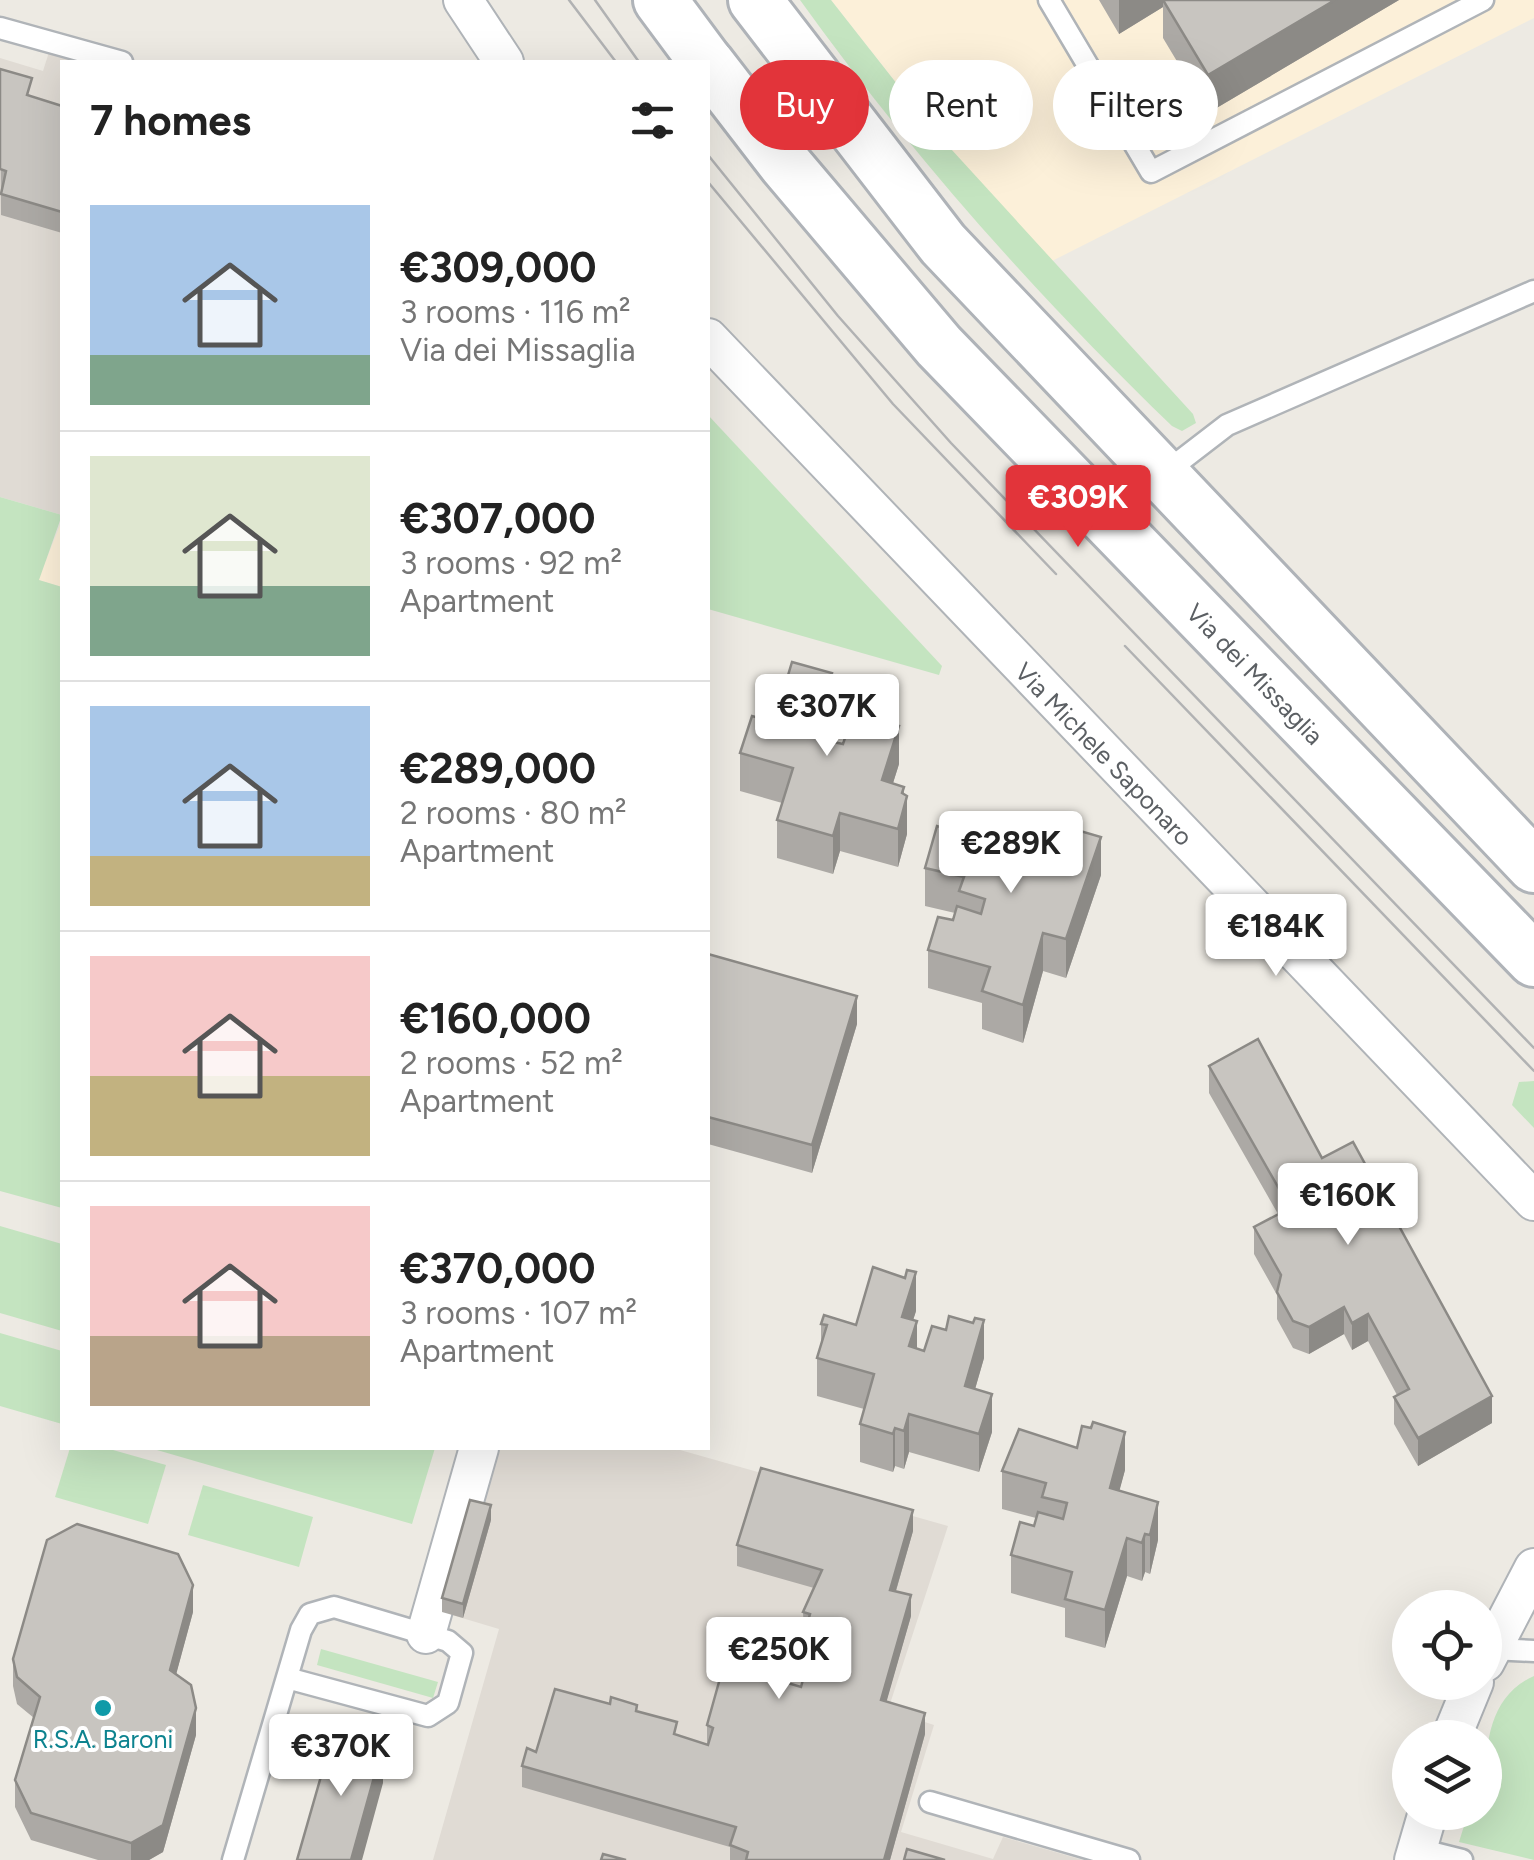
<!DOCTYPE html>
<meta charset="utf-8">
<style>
:root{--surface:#fff;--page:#f6f6f6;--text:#222;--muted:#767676;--line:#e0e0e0;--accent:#e2343a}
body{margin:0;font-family:Figtree,sans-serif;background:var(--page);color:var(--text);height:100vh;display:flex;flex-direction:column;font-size:38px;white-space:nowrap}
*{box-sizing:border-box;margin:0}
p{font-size:32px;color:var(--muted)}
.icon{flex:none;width:55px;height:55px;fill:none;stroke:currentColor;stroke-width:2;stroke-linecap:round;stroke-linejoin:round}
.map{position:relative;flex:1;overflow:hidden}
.side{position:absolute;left:60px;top:60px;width:650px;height:1390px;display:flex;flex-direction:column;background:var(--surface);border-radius:0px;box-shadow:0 10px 40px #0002}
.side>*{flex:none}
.top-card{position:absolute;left:740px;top:60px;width:642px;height:90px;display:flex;gap:20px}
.fabs{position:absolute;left:1392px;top:1590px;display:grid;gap:20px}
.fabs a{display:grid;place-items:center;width:110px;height:110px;border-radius:50%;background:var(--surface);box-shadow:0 10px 40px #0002;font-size:50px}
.price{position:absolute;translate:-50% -85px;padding:0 22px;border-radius:10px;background:#fff;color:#222;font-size:32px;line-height:65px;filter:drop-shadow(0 2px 5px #0008)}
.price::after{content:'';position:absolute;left:50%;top:60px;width:30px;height:22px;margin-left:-15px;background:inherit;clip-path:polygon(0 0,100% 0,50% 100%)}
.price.selected{background:var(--accent);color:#fff}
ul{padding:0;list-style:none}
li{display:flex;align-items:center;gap:30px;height:250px;padding:0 30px}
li+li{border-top:2px solid var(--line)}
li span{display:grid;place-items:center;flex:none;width:280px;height:200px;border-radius:0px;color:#555}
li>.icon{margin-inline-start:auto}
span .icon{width:120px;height:120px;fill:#fffc;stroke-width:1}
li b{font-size:42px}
h2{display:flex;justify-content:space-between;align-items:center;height:120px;padding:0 30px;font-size:42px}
.chip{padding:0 35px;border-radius:45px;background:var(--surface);box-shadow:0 10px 40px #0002;font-size:35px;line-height:90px}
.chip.selected{background:var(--accent);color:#fff}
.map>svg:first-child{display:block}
.commercial{fill:#fcf0d9}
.education{fill:#e0dbd4}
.green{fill:#c4e4c0}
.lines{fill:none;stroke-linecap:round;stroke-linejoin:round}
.lane-casing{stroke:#b0b4b8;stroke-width:25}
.street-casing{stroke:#b0b4b8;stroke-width:42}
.secondary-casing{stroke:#afb3b8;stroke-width:58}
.lane{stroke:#fff;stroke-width:20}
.street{stroke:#fff;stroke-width:38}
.secondary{stroke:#fff;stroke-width:52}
.tram{stroke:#b1b2b3;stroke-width:2.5}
.wall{fill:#aca9a5}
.shaded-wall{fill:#8c8a86}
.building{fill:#c8c5c0;stroke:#8c8a86;stroke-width:2.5}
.culture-dot{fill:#0f9aa8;stroke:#fff;stroke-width:4}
.labels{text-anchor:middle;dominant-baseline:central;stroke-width:8;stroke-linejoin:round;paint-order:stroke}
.street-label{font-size:25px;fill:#5b5f63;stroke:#fff}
.culture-label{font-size:25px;fill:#0d838f;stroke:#fff}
</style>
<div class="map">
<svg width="1534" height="1860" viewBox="0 0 1534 1860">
<rect width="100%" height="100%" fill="#edeae3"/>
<g class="commercial">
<polygon points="831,0 1534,0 1534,18 1050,262 930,126"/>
<polygon points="62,520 62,587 38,580"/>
</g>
<g class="education">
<polygon points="50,49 94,62 62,62 62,515 0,497 0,58 43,71"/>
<polygon points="488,1448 673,1448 948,1526 888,1710 934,1725 901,1832 993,1859 1003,1837 1083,1860 433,1860 499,1629 442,1612"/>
</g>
<g class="green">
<path d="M 800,0 L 831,0 L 930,126 L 1193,414 L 1196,423 L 1182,431 L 1172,426 C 1037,296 909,152 800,0 Z"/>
<polygon points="708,415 942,666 939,675 708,609"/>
<polygon points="0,497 62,515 39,580 62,587 62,1208 0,1191"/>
<polygon points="1534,1081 1534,1128 1512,1105 1519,1082"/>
<polygon points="0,1226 62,1244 62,1331 0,1313"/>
<polygon points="0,1333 62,1351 62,1424 0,1406"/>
<polygon points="70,1448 106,1448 166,1465 148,1524 55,1497"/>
<polygon points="150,1448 435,1448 412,1524"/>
<polygon points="203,1485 313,1517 299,1567 188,1535"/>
<polygon points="321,1649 438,1682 433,1698 317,1665"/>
<path d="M 1534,1676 L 1534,1860 L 1459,1842 L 1468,1813 L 1485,1812 C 1485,1764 1481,1699 1534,1676 Z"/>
</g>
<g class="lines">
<g class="lane-casing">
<g id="lane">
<polyline points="1049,0 1151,172 1483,0"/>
<polyline points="0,28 122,62"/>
<polyline points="1162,475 1227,425 1534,291"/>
<polyline points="1492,1649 1534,1651"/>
<polyline points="930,1802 1129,1860"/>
<polyline points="1418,1849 1462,1860"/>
<polyline points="233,1860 301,1630 310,1614 334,1607 448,1641 462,1653 448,1703 428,1716 287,1678"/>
</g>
</g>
<g class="street-casing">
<g id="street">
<polyline points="463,0 504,62"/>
<polyline points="708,338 1534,1201"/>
<polyline points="426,1634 479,1448"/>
<polyline points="1485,1662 1534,1568"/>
<polyline points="1451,1738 1474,1682"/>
<polyline points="1414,1860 1428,1812"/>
</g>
</g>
<g class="secondary-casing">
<g id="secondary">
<polyline points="660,0 706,62"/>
<polyline points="755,0 943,244 1534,866"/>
<polyline points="708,64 785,164 939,346 1534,960"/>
</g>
</g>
<use href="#lane" class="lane"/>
<use href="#street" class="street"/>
<use href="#secondary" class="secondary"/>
<g class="tram">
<polyline points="569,0 616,62"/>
<polyline points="595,0 639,62"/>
<polyline points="708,155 838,316 951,443 1534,1048"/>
<polyline points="708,182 893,404 1056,574"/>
<polyline points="1125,646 1534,1071"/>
</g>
</g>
<g class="wall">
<polygon points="1099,0 1399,0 1208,113 1163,38 1163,7 1119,34"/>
<polygon points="0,69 32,97 62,106 62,233 1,215"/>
<polygon points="832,711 831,715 834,742 843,744 864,724 892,724 899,764 893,783 904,794 907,834 898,867 840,851 833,874 777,858 777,820 782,803 740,791 740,753 774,722"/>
<polygon points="925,868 1101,875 1066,978 1043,971 1023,1043 982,1029 982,1003 928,988 928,950 953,920 955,913 925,906"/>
<polygon points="708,954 857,1024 812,1173 708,1144"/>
<polygon points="1209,1066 1322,1158 1492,1423 1418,1466 1394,1424 1394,1397 1397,1395 1368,1341 1352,1350 1344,1334 1309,1354 1293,1348 1277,1319 1277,1295 1254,1254 1254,1227 1278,1214 1209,1093"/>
<polygon points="916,1311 913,1320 917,1349 924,1351 984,1358 975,1389 992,1432 979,1472 909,1452 904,1469 895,1466 893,1472 860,1462 860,1424 864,1409 817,1396 817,1358 821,1343 821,1324 856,1325"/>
<polygon points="1125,1470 1119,1491 1158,1540 1150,1574 1145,1572 1142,1581 1127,1576 1105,1648 1065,1637 1065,1608 1011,1593 1011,1555 1034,1526 1036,1518 1002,1509 1002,1471"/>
<polygon points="491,1520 463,1618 442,1612 442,1598"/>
<polygon points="913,1531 896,1591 911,1616 886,1702 925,1734 890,1860 730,1860 730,1847 522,1787 522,1766 536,1752 637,1712 677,1735 707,1744 707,1725 801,1687 804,1678 798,1676 798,1655 804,1633 803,1612 814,1588 737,1566 737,1545"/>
<polygon points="193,1612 176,1674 196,1735 163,1852 149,1860 98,1860 31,1840 15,1807 15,1780 34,1718 17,1704 13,1686 13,1659"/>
</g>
<g class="shaded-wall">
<polygon points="1119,0 1163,0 1163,7 1119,34"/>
<polygon points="1335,0 1399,0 1208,113 1208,75"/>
<polygon points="832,673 832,711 821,750 821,712"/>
<polygon points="834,716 834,754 828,741"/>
<polygon points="892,718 892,747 899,726 899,764 882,818 882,780"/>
<polygon points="904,787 904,808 907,796 907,834 898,867 898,829"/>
<polygon points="840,813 840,851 833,874 833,836"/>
<polygon points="1101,837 1101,875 1066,978 1066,939"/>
<polygon points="1043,933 1043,971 1023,1043 1023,1005"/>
<polygon points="857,996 857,1024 812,1173 812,1145"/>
<polygon points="916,1272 916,1311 902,1355 902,1317"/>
<polygon points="1344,1307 1344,1334 1309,1354 1309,1327"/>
<polygon points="1368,1314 1368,1341 1352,1350 1352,1323"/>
<polygon points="984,1320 984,1358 965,1424 965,1386"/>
<polygon points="917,1321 917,1359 909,1346"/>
<polygon points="992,1394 992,1432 979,1472 979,1434"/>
<polygon points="1492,1396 1492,1423 1418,1466 1418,1438"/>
<polygon points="909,1414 909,1452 904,1469 904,1431"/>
<polygon points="895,1428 895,1466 893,1472 893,1434"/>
<polygon points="1125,1432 1125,1470 1110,1526 1110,1488"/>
<polygon points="1158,1502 1158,1540 1150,1574 1150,1535"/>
<polygon points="491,1505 491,1520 463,1618 463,1604"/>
<polygon points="913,1510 913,1531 890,1611 890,1590"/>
<polygon points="1145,1534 1145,1572 1142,1581 1142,1543"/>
<polygon points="1127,1538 1127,1576 1105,1648 1105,1610"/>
<polygon points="193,1585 193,1612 170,1697 170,1670"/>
<polygon points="911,1595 911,1616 881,1721 881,1700"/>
<polygon points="196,1708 196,1735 163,1852 149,1860 131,1860 131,1843"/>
<polygon points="925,1713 925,1734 890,1860 884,1860"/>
<polygon points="383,1745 383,1783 362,1860 351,1860"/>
</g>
<g class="building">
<polygon points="1163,0 1335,0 1208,75"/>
<polygon points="0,69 32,78 27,95 62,106 62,212 1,194 6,171 0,169"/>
<polygon points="792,662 832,673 821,712 834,716 828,741 843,744 851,720 864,724 868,711 892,718 890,724 899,726 882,780 904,787 902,793 907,796 898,829 840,813 833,836 777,820 793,768 740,753 752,716 774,722"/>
<polygon points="1011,817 1044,826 1046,821 1101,837 1066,939 1043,933 1023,1005 982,991 990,967 928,950 938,917 953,920 957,906 981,914 985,899 959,891 964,877 925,868 937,826 993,842 1000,820 1009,822"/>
<polygon points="708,954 857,996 812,1145 708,1117"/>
<polygon points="1258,1039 1322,1158 1353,1142 1492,1396 1418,1438 1394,1397 1409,1389 1368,1314 1352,1323 1344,1307 1309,1327 1293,1321 1277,1292 1281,1275 1254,1227 1290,1208 1209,1066"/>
<polygon points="873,1267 905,1278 907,1270 916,1272 902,1317 917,1321 909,1346 924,1351 932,1326 946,1330 949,1316 973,1323 975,1318 984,1320 965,1386 992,1394 979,1434 909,1414 904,1431 895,1428 893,1434 860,1424 874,1374 817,1358 827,1325 821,1324 824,1315 856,1325"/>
<polygon points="1093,1422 1125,1432 1110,1488 1158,1502 1150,1535 1145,1534 1142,1543 1127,1538 1105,1610 1065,1599 1072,1572 1011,1555 1020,1522 1034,1526 1038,1512 1063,1519 1067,1503 1042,1497 1046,1483 1002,1471 1019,1429 1077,1448 1082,1426 1091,1428"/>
<polygon points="761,1468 913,1510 890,1590 911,1595 881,1700 925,1713 884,1860 746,1860 748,1852 730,1845 736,1827 522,1766 527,1748 536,1752 555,1689 610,1704 611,1697 637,1705 636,1711 677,1722 674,1734 708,1745 713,1728 707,1725 724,1664 801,1687 809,1658 798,1655 810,1614 803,1612 822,1570 737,1545"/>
<polygon points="470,1500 491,1505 463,1604 442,1598"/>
<polygon points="77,1524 178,1554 193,1585 170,1670 191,1685 196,1708 163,1825 131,1843 31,1813 15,1780 40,1697 17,1677 13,1659 47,1540"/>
<polygon points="334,1731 383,1745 351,1860 297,1860"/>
<polygon points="907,1849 945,1860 904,1860"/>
<polygon points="603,1854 626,1860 601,1860"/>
</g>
<circle class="culture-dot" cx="103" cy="1708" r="10"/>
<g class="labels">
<g class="street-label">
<text transform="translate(1255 674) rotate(46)">Via dei Missaglia</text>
<text transform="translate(1104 754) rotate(46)">Via Michele Saponaro</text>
</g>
<g class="culture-label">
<text x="103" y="1739">R.S.A. Baroni</text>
</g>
</g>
</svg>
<div class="fabs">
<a><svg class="icon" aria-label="locate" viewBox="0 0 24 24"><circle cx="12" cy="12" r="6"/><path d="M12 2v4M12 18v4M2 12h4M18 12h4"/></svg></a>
<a><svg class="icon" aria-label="layers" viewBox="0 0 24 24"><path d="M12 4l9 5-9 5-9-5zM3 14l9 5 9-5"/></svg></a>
</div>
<b class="price selected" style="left:1078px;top:550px">€309K</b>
<b class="price" style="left:827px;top:759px">€307K</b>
<b class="price" style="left:1011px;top:896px">€289K</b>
<b class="price" style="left:1276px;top:979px">€184K</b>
<b class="price" style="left:1348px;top:1248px">€160K</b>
<b class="price" style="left:779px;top:1702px">€250K</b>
<b class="price" style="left:341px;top:1799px">€370K</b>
<div class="top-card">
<a class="chip selected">Buy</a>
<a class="chip">Rent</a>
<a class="chip">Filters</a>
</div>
<section class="side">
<h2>7 homes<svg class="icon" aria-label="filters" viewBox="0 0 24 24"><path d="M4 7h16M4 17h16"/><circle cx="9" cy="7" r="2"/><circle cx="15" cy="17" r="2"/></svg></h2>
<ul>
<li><span style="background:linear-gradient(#a9c7e8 75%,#7fa58c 0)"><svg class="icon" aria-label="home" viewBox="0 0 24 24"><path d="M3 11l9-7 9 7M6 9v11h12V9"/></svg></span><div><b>€309,000</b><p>3 rooms · 116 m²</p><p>Via dei Missaglia</p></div></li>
<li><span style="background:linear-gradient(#dfe7d0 65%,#7fa58c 0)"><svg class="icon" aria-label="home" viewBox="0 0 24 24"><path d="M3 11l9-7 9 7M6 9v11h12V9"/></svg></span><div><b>€307,000</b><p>3 rooms · 92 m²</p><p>Apartment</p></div></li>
<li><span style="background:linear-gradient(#a9c7e8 75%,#c2b280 0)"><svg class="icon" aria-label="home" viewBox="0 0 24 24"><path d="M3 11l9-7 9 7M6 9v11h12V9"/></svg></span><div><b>€289,000</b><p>2 rooms · 80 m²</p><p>Apartment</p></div></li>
<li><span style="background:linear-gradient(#f6c9c9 60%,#c2b280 0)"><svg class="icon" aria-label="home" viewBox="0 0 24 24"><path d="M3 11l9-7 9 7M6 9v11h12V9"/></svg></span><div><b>€160,000</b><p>2 rooms · 52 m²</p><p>Apartment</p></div></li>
<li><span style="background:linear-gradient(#f6c9c9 65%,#b9a48a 0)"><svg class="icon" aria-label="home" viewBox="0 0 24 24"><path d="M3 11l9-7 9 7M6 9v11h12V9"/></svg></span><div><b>€370,000</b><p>3 rooms · 107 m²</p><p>Apartment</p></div></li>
</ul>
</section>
</div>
